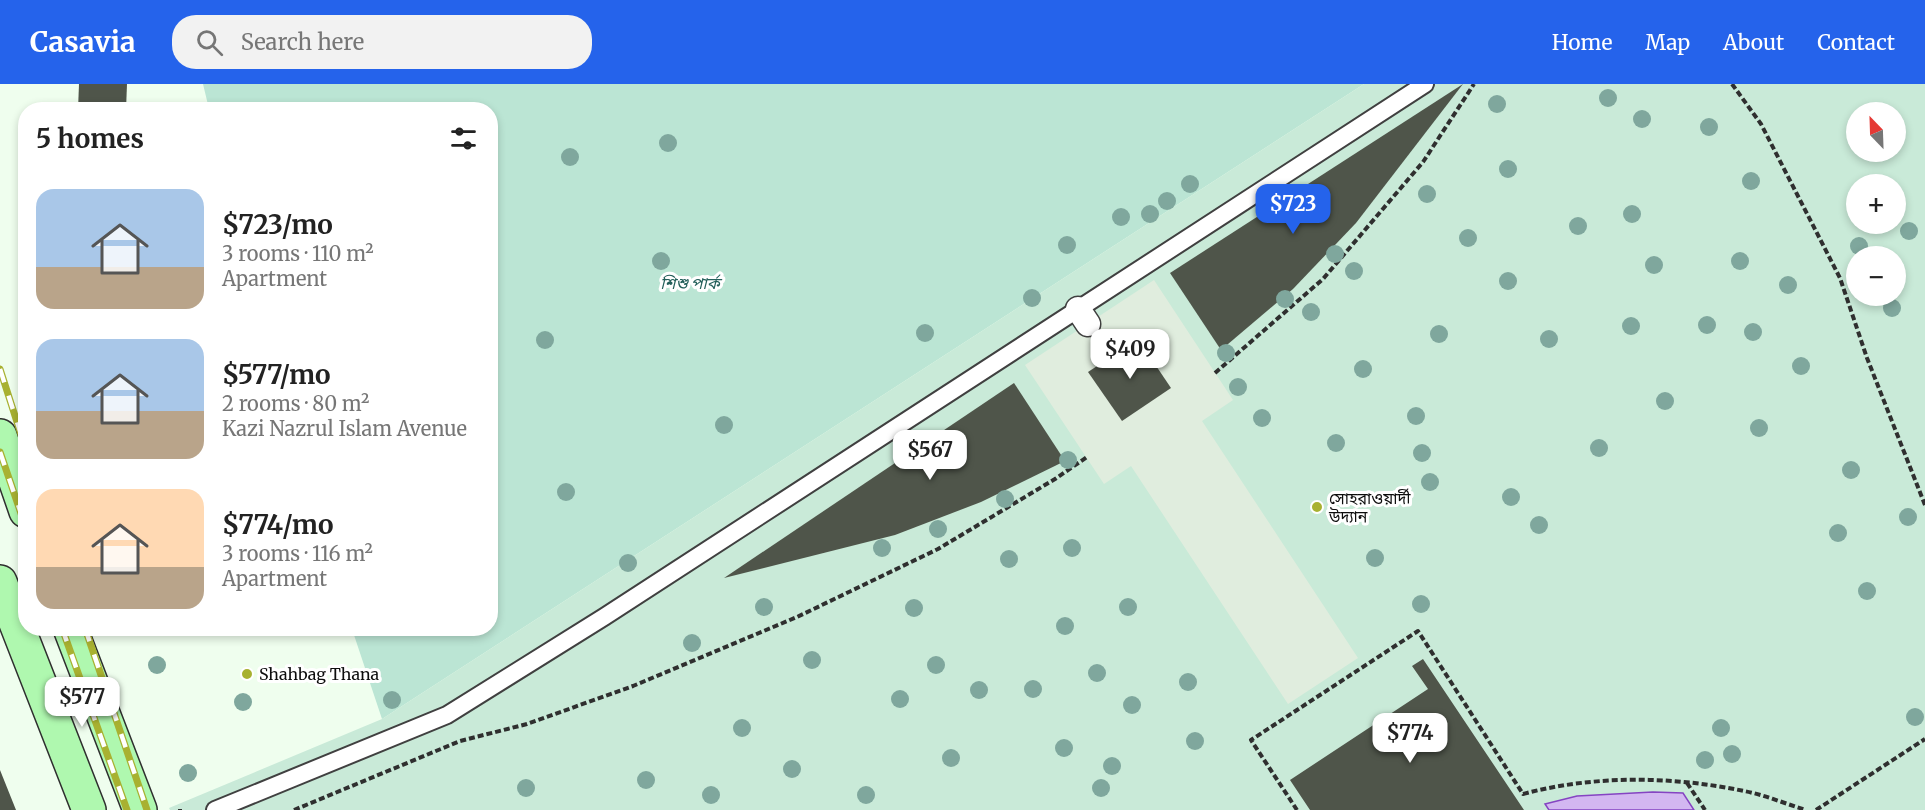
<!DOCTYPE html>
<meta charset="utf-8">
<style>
:root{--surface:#fff;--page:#f2f2f2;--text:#222;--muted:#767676;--accent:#2563eb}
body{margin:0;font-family:Merriweather,"Noto Sans Bengali",serif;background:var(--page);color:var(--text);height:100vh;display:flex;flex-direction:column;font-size:22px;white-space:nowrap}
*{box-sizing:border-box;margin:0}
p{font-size:20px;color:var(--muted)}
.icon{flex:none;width:33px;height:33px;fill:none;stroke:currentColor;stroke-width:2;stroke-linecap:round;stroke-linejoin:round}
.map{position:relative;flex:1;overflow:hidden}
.details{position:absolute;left:18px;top:18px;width:480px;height:534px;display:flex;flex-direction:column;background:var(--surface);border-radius:24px;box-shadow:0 3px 9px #0003}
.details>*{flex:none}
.needle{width:39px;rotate:337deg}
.controls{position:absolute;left:1846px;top:18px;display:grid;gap:12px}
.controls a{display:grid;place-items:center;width:60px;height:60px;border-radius:50%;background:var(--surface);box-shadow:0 3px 9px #0003;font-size:30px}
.price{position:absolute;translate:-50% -51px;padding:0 14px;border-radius:12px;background:#fff;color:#222;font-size:20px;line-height:39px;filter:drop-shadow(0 2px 3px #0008)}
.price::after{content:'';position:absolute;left:50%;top:36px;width:18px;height:14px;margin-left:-9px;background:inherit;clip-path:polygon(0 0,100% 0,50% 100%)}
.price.active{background:var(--accent);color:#fff}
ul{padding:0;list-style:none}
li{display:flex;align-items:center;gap:18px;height:150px;padding:0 18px}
li span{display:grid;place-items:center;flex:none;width:168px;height:120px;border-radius:18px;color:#555}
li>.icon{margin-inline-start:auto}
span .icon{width:72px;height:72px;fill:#fffc;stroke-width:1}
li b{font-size:26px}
h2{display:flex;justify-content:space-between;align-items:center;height:72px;padding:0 18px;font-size:26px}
header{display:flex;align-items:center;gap:36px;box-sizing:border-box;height:84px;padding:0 30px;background:var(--accent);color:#fff}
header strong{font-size:28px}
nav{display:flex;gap:33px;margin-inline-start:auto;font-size:21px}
.search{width:420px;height:54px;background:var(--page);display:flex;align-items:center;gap:15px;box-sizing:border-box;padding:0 21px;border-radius:24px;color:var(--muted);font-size:22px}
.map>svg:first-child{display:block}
.green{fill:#bbe5d4}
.pitch{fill:#c9ead8;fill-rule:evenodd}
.plaza{fill:#e0edde}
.water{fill:#d3b7f1;stroke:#8544c2;stroke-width:1.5}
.building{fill:#4f554a}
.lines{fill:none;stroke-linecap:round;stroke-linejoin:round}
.service-casing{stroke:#404040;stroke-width:20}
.pedestrian-casing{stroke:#404040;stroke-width:27}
.secondary-casing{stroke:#2f2f2f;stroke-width:36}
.path{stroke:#2f2f2f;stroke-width:4;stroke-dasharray:6 3;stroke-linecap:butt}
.service{stroke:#fff;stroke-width:16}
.pedestrian{stroke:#fff;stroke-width:24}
.secondary{stroke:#aff8af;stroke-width:33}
.rail-casing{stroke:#a8b131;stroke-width:7}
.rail{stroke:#fff;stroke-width:4.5;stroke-dasharray:14;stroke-linecap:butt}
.tree{fill:#7fa79d}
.poi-dot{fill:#a8b131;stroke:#fff;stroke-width:2}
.labels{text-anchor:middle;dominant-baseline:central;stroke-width:6;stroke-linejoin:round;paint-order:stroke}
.park-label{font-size:16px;font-style:italic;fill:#235f5a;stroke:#fff}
.poi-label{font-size:16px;fill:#0d0d0d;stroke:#fff;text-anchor:start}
</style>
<header>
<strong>Casavia</strong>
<div class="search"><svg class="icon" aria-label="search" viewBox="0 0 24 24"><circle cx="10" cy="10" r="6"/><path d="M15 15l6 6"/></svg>Search here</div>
<nav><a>Home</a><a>Map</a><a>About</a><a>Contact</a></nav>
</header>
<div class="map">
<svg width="1925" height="726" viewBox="0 0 1925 726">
<rect width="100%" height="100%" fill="#effeee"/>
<polygon class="green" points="203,0 1364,0 382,635 352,545 490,544 490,26 209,25"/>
<path class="pitch" d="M 1364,0 L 1925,0 L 1925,726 L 170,726 L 169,724 L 382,635 ZM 1857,28 L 1896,28 L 1896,68 L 1857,68 ZM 1857,100 L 1896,100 L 1896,140 L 1857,140 ZM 1857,172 L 1896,172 L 1896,212 L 1857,212 Z"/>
<polygon class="plaza" points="1154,196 1233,316 1202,337 1358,574 1288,620 1131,382 1104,400 1025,281"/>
<polygon class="water" points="1653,708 1683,709 1694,726 1549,726 1545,720 1577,712"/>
<g class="building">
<polygon points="79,0 127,0 126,26 78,26"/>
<polygon points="1463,0 1356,139 1293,205 1221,266 1170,189"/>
<polygon points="1138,255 1171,304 1122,337 1088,288"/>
<polygon points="1014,299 1065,377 981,418 895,451 724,494"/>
<polygon points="1423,575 1524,726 1310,726 1290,696 1428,605 1412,582"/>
<polygon points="0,686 16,726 0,726"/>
</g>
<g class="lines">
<g class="service-casing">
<polyline id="service" points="215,726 447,631 604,533 1425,0"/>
</g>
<g class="pedestrian-casing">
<polyline id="pedestrian" points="1078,225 1088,240"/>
</g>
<g class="secondary-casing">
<g id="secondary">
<polyline points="0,352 26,427"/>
<polyline points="0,498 89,726"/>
<polyline points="70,544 140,726"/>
</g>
</g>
<g class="path">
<polyline points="1732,0 1761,40 1840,194 1867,274 1925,421"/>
<polyline points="1215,289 1323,195 1423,78 1474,0"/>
<polyline points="1687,699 1705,726"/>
<polyline points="180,725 180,726"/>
<polyline points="294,726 460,657 527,640 633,602 797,533 938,465 1055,395 1087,373"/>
<path d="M 1297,726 L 1251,656 L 1418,547 L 1523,710 C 1594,691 1672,692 1744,707 C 1765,711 1786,720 1806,726"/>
<polyline points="1816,726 1925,655"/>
</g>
<use href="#service" class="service"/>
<use href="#pedestrian" class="pedestrian"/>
<use href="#secondary" class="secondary"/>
<g class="rail-casing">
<g id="rail">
<polyline points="0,285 26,366"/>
<polyline points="0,368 26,444"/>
<polyline points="62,544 127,726"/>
<polyline points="85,544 147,726"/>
</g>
</g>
<use href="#rail" class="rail"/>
</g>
<g class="tree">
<circle cx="1608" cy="14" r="9"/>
<circle cx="1497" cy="20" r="9"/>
<circle cx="1642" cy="35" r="9"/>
<circle cx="1709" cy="43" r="9"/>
<circle cx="668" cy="59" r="9"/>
<circle cx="570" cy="73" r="9"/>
<circle cx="1508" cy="85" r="9"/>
<circle cx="1751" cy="97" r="9"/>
<circle cx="1190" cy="100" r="9"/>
<circle cx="1427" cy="110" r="9"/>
<circle cx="1167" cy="117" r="9"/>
<circle cx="1150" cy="130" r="9"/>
<circle cx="1632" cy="130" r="9"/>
<circle cx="1121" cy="133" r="9"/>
<circle cx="1578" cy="142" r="9"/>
<circle cx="1909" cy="147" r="9"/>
<circle cx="1468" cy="154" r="9"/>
<circle cx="1067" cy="161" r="9"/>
<circle cx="1859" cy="162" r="9"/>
<circle cx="1335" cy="170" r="9"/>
<circle cx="661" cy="177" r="9"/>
<circle cx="1740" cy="177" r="9"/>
<circle cx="1654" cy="181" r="9"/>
<circle cx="1354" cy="187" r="9"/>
<circle cx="1508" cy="197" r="9"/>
<circle cx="1788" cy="201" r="9"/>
<circle cx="1032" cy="214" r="9"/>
<circle cx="1285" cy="215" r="9"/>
<circle cx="1892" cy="224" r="9"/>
<circle cx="1311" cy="228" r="9"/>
<circle cx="1707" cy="241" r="9"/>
<circle cx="1631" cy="242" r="9"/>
<circle cx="1753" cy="248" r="9"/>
<circle cx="925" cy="249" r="9"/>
<circle cx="1439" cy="250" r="9"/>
<circle cx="1549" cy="255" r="9"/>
<circle cx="545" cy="256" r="9"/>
<circle cx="1226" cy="269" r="9"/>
<circle cx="1801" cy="282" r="9"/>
<circle cx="1363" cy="285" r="9"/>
<circle cx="1238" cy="303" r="9"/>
<circle cx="1665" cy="317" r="9"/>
<circle cx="1416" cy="332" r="9"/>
<circle cx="1262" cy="334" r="9"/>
<circle cx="724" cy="341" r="9"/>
<circle cx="1759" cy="344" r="9"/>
<circle cx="1336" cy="359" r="9"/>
<circle cx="1599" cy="364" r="9"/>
<circle cx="1422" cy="369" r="9"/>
<circle cx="1068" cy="376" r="9"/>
<circle cx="1851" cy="386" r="9"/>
<circle cx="1430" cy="398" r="9"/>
<circle cx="566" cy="408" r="9"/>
<circle cx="1511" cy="413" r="9"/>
<circle cx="1005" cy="415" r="9"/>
<circle cx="1908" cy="433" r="9"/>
<circle cx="1539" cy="441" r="9"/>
<circle cx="938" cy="445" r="9"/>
<circle cx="1838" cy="449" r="9"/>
<circle cx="882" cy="464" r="9"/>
<circle cx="1072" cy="464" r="9"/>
<circle cx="1375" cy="474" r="9"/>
<circle cx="1009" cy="475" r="9"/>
<circle cx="628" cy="479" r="9"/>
<circle cx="1867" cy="507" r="9"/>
<circle cx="1421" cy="520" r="9"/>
<circle cx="764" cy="523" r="9"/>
<circle cx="1128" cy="523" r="9"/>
<circle cx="914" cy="524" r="9"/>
<circle cx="1065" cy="542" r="9"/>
<circle cx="692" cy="559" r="9"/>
<circle cx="812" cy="576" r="9"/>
<circle cx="157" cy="581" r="9"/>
<circle cx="936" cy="581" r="9"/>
<circle cx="1097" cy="589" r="9"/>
<circle cx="1188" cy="598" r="9"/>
<circle cx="1033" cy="605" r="9"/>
<circle cx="979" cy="606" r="9"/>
<circle cx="900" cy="615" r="9"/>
<circle cx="392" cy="616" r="9"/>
<circle cx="243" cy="618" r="9"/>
<circle cx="1132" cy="621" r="9"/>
<circle cx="1915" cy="633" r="9"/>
<circle cx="742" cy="644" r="9"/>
<circle cx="1721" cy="644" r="9"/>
<circle cx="1195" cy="657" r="9"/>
<circle cx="1064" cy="664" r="9"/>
<circle cx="1732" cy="670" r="9"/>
<circle cx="951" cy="674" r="9"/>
<circle cx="1705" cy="676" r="9"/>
<circle cx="1112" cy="682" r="9"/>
<circle cx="792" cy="685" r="9"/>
<circle cx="188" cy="689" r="9"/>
<circle cx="646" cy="696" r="9"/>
<circle cx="526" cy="704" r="9"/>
<circle cx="1101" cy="704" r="9"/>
<circle cx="711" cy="711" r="9"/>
<circle cx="866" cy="711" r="9"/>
</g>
<g class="poi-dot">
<circle cx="1317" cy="423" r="6"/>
<circle cx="247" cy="590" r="6"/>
</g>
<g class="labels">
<g class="park-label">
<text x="690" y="199">শিশু পার্ক</text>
</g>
<g class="poi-label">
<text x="1329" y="414">সোহরাওয়ার্দী<tspan x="1329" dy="18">উদ্যান</tspan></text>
<text x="259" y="590">Shahbag Thana</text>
</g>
</g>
</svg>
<div class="controls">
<a><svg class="needle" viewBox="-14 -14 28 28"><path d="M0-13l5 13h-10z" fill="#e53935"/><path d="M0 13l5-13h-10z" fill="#767676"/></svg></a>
<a>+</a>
<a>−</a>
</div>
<b class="price active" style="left:1293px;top:151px">$723</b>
<b class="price" style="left:1130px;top:296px">$409</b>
<b class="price" style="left:930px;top:397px">$567</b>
<b class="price" style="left:82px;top:644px">$577</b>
<b class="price" style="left:1410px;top:680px">$774</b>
<section class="details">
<h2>5 homes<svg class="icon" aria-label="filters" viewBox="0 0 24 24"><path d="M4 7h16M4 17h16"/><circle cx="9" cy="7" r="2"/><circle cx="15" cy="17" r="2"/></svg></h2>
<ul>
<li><span style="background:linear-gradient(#a9c7e8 65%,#b9a48a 0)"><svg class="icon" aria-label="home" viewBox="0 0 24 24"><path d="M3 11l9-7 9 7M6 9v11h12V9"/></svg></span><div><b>$723/mo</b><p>3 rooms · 110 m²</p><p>Apartment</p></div></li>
<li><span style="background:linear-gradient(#a9c7e8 60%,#b9a48a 0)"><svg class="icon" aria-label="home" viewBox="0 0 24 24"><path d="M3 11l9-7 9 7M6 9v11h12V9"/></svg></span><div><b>$577/mo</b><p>2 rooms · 80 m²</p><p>Kazi Nazrul Islam Avenue</p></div></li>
<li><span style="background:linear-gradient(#ffd9b3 65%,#b9a48a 0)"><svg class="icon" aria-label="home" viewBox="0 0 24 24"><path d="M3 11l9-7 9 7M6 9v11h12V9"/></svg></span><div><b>$774/mo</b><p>3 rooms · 116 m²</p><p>Apartment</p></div></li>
</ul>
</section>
</div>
